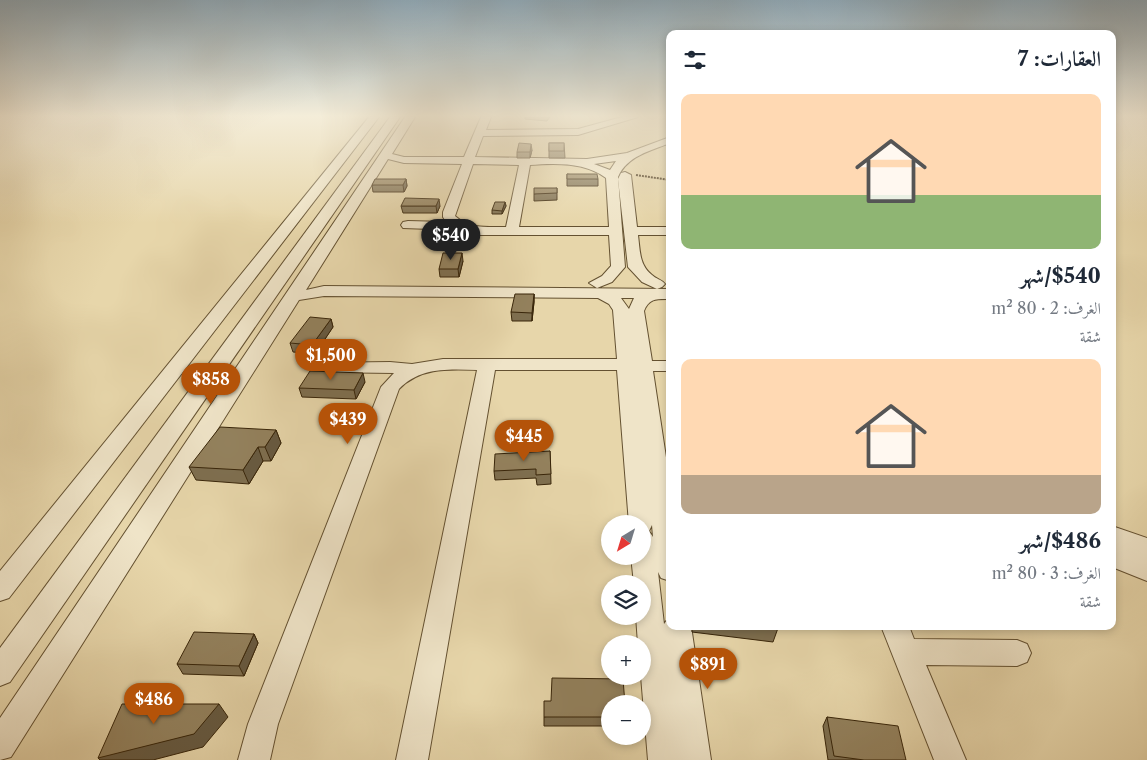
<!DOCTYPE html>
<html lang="ar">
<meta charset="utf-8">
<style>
:root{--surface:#fff;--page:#f2f2f3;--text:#1f2937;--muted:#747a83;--accent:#b45309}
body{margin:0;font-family:"Libre Caslon Text",Amiri,serif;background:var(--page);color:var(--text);direction:rtl;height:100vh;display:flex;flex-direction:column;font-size:19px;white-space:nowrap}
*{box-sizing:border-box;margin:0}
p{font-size:16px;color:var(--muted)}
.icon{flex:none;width:28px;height:28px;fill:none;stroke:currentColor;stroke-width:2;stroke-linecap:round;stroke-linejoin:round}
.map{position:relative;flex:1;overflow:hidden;direction:ltr}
.panel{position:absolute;left:666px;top:30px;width:450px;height:600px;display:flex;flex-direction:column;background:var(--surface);border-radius:10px;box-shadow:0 2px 8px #0003;direction:rtl}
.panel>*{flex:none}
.needle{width:32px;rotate:218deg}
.tools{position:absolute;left:601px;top:515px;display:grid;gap:10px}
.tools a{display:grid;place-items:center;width:50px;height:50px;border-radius:50%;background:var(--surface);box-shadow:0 2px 8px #0003;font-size:25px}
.price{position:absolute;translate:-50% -42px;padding:0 11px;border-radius:18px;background:var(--accent);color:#fff;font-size:16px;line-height:32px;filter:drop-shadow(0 1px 2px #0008)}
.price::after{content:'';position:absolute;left:50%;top:30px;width:15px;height:11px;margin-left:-8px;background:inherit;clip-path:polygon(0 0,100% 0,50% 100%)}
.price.selected{background:#222;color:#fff}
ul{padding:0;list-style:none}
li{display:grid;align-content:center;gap:10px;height:265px;padding:0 15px}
li span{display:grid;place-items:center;height:155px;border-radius:10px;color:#555}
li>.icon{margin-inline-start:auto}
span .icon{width:90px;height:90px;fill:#fffc;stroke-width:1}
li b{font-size:21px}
h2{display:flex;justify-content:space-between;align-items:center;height:60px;padding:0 15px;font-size:21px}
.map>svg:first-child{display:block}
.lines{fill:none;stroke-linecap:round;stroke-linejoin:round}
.minor-casing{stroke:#645131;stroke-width:2}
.path{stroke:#382509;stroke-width:2;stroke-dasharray:2 1;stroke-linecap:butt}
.minor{fill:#efe4c8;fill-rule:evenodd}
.wall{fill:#7e6f50;stroke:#382509}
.shaded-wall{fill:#675a41;stroke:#382509}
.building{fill:#93815d;stroke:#382509}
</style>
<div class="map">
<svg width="1147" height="760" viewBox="0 0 1147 760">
<rect width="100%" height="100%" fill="#e7d6aa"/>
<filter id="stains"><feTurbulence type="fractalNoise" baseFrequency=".004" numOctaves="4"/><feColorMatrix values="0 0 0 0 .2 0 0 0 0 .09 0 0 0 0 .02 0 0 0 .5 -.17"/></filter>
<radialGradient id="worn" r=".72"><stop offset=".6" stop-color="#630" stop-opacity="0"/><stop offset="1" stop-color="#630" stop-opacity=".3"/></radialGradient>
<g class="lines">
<g class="minor-casing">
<g id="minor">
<polygon points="369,117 379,117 9,598 0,601 0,571"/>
<polygon points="390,117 400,117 10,682 0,686 0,648"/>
<path d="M 405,117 L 415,117 L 392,154 L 404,157 L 464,157 L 481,117 L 491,117 L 486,130 L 578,129 L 622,117 L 638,117 L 578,135 L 483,136 L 475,157 L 587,159 L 627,153 L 670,137 L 670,143 C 650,151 627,156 618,177 L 625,267 L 612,282 L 597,288 L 589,283 L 602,276 L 611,266 L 609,235 L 480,235 L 458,230 L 403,228 L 401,225 L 403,222 L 408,221 L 446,222 L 443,217 L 443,212 L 462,164 L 404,163 L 388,159 L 306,290 L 324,286 L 670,289 L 670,299 C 657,299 649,298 644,311 L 652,361 L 670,361 L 670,371 L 653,371 L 670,484 L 670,581 L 661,578 L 658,572 L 664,624 L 670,616 L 670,626 L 691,626 L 711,760 L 648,760 L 641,676 L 642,644 L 638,644 L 636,616 L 642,616 L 642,584 L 634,584 L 631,556 L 642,556 L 642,524 L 629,524 L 617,370 L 495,370 L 428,760 L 396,760 L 477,370 C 448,369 420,367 399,389 L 278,724 L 270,760 L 238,760 L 248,724 L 381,387 L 394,373 L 318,372 L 312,371 L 309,367 L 312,363 L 390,362 L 412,364 L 443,359 L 617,359 L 613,310 L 609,304 L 598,298 L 324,296 L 299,300 L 11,757 L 0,760 L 0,718 ZM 616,161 L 610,170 L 594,164 ZM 473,164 L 519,165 L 506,227 C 488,227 469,229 455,216 ZM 530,165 C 554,163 586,162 606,178 L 609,227 L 519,227 ZM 621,298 L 634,298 L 629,309 ZM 652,525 L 653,537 L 649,531 Z"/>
<path d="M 625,172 L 631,175 L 637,227 L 670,227 L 670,235 L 638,235 C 640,250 639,265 652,275 C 656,279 661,279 665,284 L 662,287 L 657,289 L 642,282 L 628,267 L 618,179 L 621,173 Z"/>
<polygon points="1112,526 1147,538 1147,581 1112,567 1112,546 1117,548 1112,546"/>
<polygon points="881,626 909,626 914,639 1017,640 1027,644 1031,653 1027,662 1017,666 926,665 966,760 934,760"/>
</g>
</g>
<polyline class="path" points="636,175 670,180"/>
<use href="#minor" class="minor"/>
</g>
<g class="wall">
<polygon points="525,117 550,117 547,121 525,119"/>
<polygon points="549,143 564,143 565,158 549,158"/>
<polygon points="532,150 530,158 517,158 517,152"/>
<polygon points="567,174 598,179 598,186 567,186"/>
<polygon points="406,179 407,186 404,192 373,192 372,185"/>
<polygon points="557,188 557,200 534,201 534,194"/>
<polygon points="505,202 506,206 502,214 492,214 492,210"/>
<polygon points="401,206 440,206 437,213 403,213"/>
<polygon points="463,261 459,277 440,277 439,269"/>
<polygon points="534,294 534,302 532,321 512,321 511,312"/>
<polygon points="331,319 333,327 315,354 293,352 290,343"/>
<polygon points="365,382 356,399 302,397 299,388"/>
<polygon points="276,430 281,443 271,461 263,461 249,484 196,480 189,467"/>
<polygon points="550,451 551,484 537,485 536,478 495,480 494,471"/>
<polygon points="692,626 778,626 778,628 773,642 692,632"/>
<polygon points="254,634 258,643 244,676 183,674 177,664"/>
<polygon points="610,704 610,726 544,726 544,717"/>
<polygon points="827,717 906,760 828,760 823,726"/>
</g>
<g class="shaded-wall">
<polygon points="531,144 532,150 530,158 530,152"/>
<polygon points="406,179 407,186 404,192 403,185"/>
<polygon points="439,199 440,206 437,213 436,206"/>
<polygon points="505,202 506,206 502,214 502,211"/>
<polygon points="462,253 463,261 459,277 458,269"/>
<polygon points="534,294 534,302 532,321 532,313"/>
<polygon points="331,319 333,327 315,354 312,345"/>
<polygon points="363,373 365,382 356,399 354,390"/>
<polygon points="276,430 281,443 271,461 265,447"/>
<polygon points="258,447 263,461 249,484 243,470"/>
<polygon points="254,634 258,643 244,676 239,666"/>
<polygon points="219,704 228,717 203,747 153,760 100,760 98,758"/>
</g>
<g class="building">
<polygon points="519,143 531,144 530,152 517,152"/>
<rect x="549" y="143" width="15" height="8"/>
<polygon points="567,174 597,174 598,179 567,179"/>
<polygon points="375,179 406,179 403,185 372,185"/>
<polygon points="534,188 557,188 557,193 534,194"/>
<polygon points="405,198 439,199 436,206 401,206"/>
<polygon points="495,202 505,202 502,211 492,210"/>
<polygon points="443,253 462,253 458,269 439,269"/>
<polygon points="515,294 534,294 532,313 511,312"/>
<polygon points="310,317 331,319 312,345 290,343"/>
<polygon points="310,371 363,373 354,390 299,388"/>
<polygon points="220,427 276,430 265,447 258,447 243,470 189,467"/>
<polygon points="550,451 551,474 536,475 536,469 494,471 495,454"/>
<polygon points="762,626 778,626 778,628"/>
<polygon points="194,632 254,634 239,666 177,664"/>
<polygon points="552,678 623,679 625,704 610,704 610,717 544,717 544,701 551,701"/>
<polygon points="122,704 219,704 194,734 98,758"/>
<polygon points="827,717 898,726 906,760 864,760 834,756"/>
</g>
<linearGradient id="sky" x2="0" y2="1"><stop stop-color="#90aab9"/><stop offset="0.52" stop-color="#f4edd9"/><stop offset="1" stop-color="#f4edd9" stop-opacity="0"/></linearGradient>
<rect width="1147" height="223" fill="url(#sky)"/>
<rect width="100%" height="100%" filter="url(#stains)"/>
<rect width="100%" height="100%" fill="url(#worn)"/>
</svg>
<div class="tools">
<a><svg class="needle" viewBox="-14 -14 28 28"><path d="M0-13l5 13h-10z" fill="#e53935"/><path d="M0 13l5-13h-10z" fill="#747a83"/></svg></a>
<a><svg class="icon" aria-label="layers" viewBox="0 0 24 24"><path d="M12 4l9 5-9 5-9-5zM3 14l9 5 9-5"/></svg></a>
<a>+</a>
<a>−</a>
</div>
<b class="price selected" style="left:451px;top:261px">$540</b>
<b class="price" style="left:331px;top:381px">$1,500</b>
<b class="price" style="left:211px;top:405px">$858</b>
<b class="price" style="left:348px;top:445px">$439</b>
<b class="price" style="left:524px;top:462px">$445</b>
<b class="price" style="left:708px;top:690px">$891</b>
<b class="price" style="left:154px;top:725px">$486</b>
<section class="panel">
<h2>العقارات: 7<svg class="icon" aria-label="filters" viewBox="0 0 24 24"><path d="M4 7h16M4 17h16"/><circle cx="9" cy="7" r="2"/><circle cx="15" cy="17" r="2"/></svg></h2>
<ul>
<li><span style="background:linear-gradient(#ffd9b3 65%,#8fb573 0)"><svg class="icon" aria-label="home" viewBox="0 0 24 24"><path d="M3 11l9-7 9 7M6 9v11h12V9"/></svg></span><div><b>$540/شهر</b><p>الغرف: 2 · 80 m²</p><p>شقة</p></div></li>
<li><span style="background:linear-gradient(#ffd9b3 75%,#b9a48a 0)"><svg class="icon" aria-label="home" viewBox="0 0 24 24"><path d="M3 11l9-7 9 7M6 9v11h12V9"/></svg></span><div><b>$486/شهر</b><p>الغرف: 3 · 80 m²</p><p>شقة</p></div></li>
</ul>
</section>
</div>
